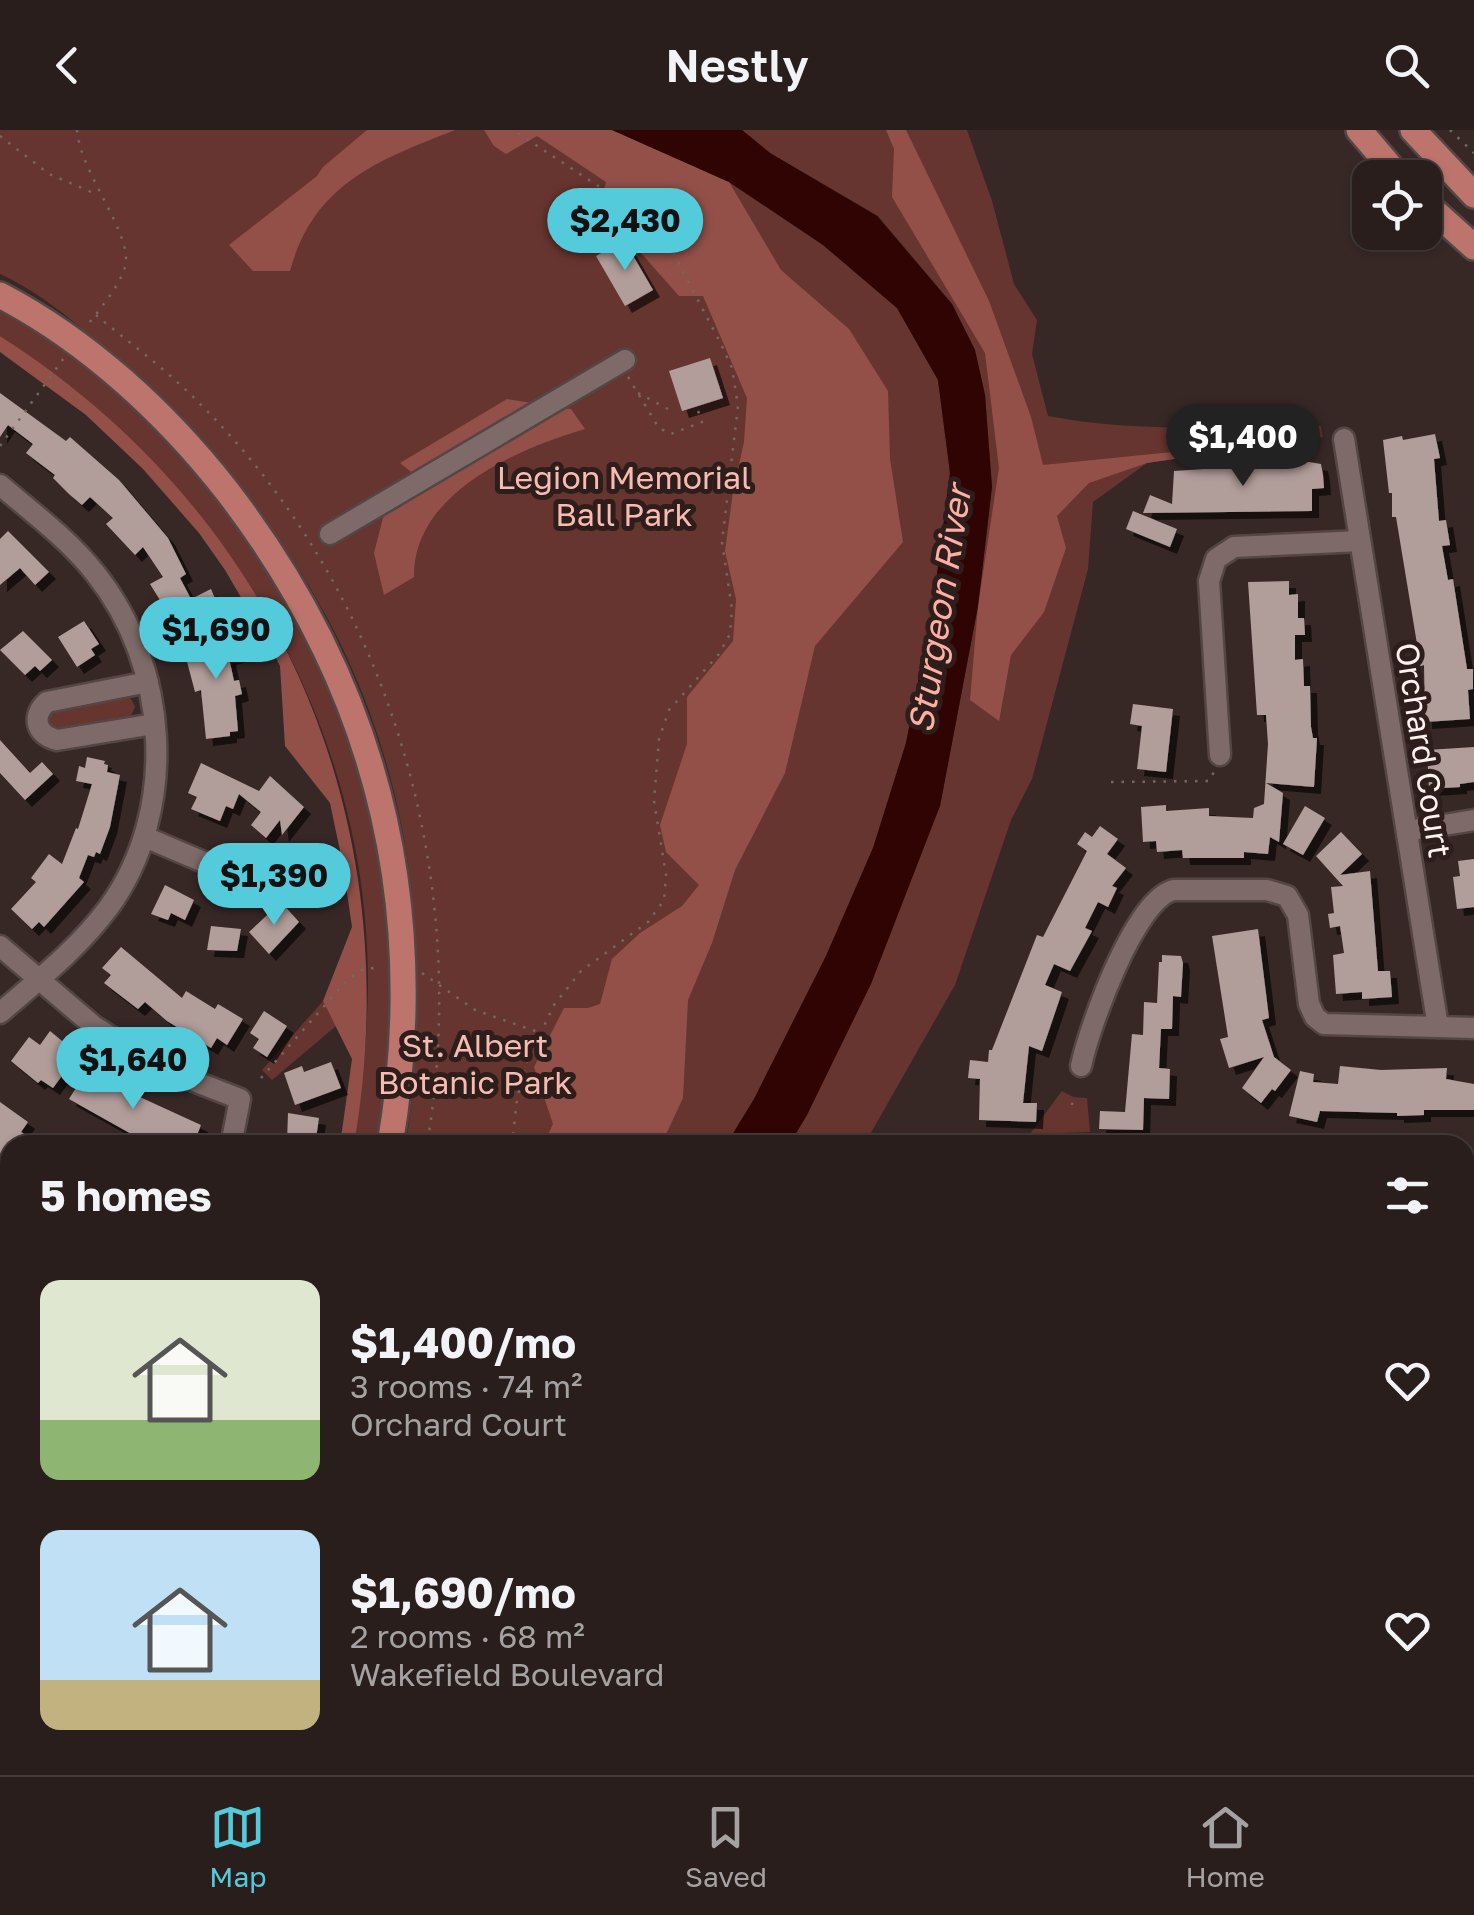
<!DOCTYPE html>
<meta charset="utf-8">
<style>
:root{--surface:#291e1c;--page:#312725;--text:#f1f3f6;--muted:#a5a2a3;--line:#453c3b;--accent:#53cbdb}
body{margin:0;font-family:"Golos Text",sans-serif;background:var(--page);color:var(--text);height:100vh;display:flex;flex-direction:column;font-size:38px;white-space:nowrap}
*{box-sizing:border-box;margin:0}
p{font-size:32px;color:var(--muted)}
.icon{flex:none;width:55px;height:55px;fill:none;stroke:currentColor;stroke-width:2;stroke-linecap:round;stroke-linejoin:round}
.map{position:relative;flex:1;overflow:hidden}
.side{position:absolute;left:0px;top:1005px;width:1475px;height:640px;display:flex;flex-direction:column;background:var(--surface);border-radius:30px 30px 0 0;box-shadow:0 2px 8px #0004,0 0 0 2px var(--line)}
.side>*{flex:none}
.buttons{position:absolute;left:1352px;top:30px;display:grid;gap:20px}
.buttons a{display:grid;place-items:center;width:90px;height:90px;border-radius:20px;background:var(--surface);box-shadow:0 2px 8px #0004,0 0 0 2px var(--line);font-size:50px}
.price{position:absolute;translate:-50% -85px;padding:0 22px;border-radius:35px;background:var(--accent);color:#111;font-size:32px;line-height:65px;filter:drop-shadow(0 2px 5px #0008)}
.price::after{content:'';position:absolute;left:50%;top:60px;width:30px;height:22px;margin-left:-15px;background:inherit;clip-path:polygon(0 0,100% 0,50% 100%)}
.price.on{background:#222;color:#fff}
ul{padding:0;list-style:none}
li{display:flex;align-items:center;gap:30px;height:250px;padding:0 40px}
li span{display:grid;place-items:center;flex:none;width:280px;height:200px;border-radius:20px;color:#555}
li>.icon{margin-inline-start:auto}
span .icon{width:120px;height:120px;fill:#fffc;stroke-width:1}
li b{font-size:42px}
h2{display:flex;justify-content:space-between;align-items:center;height:120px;padding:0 40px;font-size:42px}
header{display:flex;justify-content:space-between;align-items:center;height:130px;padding:0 40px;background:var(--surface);font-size:45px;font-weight:600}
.dock{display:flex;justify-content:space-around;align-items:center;height:140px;border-top:2px solid var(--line);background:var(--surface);font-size:28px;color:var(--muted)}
.dock a{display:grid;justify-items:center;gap:5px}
.dock .on{color:var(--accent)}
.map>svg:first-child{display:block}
.green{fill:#67352f}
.forest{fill:#935049}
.water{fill:#300403}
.building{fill:#b19d9a;filter:url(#shadow)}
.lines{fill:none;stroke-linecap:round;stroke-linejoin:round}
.minor-casing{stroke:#544645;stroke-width:25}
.major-casing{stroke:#544645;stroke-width:30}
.path{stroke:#746765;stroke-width:2.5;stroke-dasharray:2.5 8;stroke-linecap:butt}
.minor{stroke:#7e6b69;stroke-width:20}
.major{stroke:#bd746d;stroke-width:25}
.labels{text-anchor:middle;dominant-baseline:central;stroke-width:10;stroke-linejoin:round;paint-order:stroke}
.park-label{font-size:32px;fill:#f8bbb2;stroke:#2d1e1c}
.street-label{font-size:32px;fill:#fdf2f0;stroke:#2d1e1c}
.water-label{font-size:35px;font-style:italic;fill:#ffaea4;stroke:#2d1e1c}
</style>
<header><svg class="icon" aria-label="back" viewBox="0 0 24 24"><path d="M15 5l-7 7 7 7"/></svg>Nestly<svg class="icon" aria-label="search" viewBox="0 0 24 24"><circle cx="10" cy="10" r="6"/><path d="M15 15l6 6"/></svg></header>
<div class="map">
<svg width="1474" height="1645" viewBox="0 0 1474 1645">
<defs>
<filter id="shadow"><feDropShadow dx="7" dy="7" stdDeviation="0" flood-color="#0009"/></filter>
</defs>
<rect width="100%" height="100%" fill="#372826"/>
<g class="green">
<path d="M 0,0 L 612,0 L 729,52 L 823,115 L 897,178 L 938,250 L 950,343 L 933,476 L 906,613 L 873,718 L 826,826 L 754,969 L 726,1015 L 406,1015 C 448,717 374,474 154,266 C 107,222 59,171 0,144 Z"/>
<path d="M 742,0 L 967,0 L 992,71 L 1014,154 L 1037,190 L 1032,224 L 1048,286 C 1138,303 1229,297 1321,296 L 1323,307 L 1147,333 L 1093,372 L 1088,439 L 1032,649 L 1011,690 L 955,855 L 864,1015 L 789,1015 L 807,985 L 940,676 L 978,476 L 992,357 L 985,265 L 975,220 L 952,174 L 878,86 L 770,23 Z"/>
<path d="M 0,175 L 85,232 L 167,306 L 197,338 L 301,489 L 358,626 L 385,738 L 393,886 L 380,1015 L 354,1015 C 362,960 368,905 368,849 C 367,587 218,345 0,206 Z"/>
<polygon points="123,566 131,569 135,577 130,588 61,602 51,600 45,587 50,580"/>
<polygon points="323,871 336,896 272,950 262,940"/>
<polygon points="1062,961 1073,967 1087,968 1090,1002 1030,1004"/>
<polygon points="298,1635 491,1635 488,1645 296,1645"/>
</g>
<g class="forest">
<path d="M 367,0 L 455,0 C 379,30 314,53 290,141 L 253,141 L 229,115 L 317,46 L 323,37 Z"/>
<polygon points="484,0 612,0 729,52 781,140 849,199 888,261 890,329 903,412 815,516 785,643 735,740 712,813 688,870 683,968 661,1015 543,1015 553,994 534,937 564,878 588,878 600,874 612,829 640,803 682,776 699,755 666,722 660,695 687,614 687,567 733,511 736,469 725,421 733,362 744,312 747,268 703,166 679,166 633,114 598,83 606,52 537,6 506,24 494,16"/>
<polygon points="886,0 906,0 989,171 1031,287 1043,335 1323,307 1147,333 1089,353 1057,386 1066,418 1044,482 1011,525 999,591 970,570 978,476 999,338 985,223 892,67 894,19"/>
<path d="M 0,206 C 279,384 410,690 354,1015 L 340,1015 L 352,929 L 323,871 L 352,797 L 343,735 L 330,673 L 285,616 L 280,536 L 273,522 L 225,440 L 199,403 L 143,339 L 86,285 L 0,222 Z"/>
<path d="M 507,269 L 571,279 L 585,299 C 517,319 413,363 414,447 L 384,465 L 374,423 L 384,384 L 430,357 L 400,333 Z"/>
</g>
<polygon class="water" points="612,0 742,0 770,23 877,86 952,174 975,220 985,265 992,357 978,476 940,676 871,854 807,985 789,1015 726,1015 754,969 826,826 873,718 906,613 933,476 950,343 938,250 897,178 823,115 729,52"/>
<g class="building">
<polygon points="624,110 653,160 625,176 596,126"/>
<polygon points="710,228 723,268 682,281 669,241"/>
<polygon points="0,263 66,311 70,307 119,350 168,408 186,444 180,448 191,469 211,459 219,478 190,493 188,489 176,496 150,454 163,447 143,417 135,425 106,394 113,388 90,367 82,375 69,364 53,348 55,345 26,323 33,314 8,295 0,307"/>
<polygon points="1435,304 1440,328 1434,329 1439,391 1446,390 1450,415 1442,416 1448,450 1453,449 1467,539 1473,539 1473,559 1468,560 1470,589 1425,592 1424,535 1418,537 1415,521 1418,520 1396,387 1392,387 1392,363 1389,363 1383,310 1402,306 1403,310"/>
<polygon points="1309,332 1321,334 1323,345 1324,358 1312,359 1312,381 1143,383 1150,365 1172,374 1174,341"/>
<polygon points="1133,381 1177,399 1170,417 1126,399"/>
<polygon points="8,401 49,442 35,455 20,438 0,455 0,409"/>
<polygon points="1289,451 1289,465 1298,464 1298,488 1304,488 1305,505 1295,505 1295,530 1303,529 1304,556 1310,556 1311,597 1313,608 1317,608 1314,657 1266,653 1283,663 1279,712 1270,707 1268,724 1244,722 1244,728 1183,728 1182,720 1157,722 1156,711 1143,712 1141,677 1166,675 1166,681 1209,678 1209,686 1253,688 1254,678 1264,674 1268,614 1266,585 1257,585 1248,452"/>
<polygon points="84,491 99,514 91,519 95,525 77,537 58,507"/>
<polygon points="234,499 241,525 229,528 234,551 239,550 242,564 235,566 238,601 230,602 230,606 206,609 201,560 195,562 185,524 200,520 198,508"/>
<polygon points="23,501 52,530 40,541 35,536 25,545 0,520"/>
<polygon points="1133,574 1173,579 1166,642 1137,639 1142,596 1130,594"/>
<polygon points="0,610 30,643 42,632 53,644 25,670 0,643"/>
<polygon points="1474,617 1474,652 1460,654 1460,657 1429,659 1427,620"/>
<polygon points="87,627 105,631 104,634 108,635 107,642 120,645 110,697 100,724 96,722 94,727 88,725 79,748 84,752 44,797 39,792 32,799 11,779 36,752 31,748 49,724 62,734 76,698 78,699 92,654 76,651 79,636 85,638"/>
<polygon points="201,633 259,661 270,646 304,677 282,705 280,690 266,708 251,695 261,682 239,664 233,679 226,676 220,691 191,679 197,667 188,663"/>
<polygon points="1305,676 1325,688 1303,725 1283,714"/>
<polygon points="1100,696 1118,709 1107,724 1126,738 1112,756 1117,758 1108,777 1098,772 1085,798 1092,801 1070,841 1054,834 1045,855 1062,862 1042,921 1029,916 1023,973 1037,973 1036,992 979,990 980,949 968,948 970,930 988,932 989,920 992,920 1037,805 1043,807 1087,721 1077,714 1085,702 1092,707"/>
<polygon points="1341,702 1362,724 1340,745 1370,741 1378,841 1390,841 1392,867 1362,869 1362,862 1336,864 1333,825 1344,823 1340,796 1330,798 1328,784 1334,783 1331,757 1343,756 1316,726"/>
<polygon points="309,722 315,753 292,756 285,725"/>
<polygon points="1474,729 1474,777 1457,779 1453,747 1460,746 1458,731"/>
<polygon points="165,755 194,770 185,790 171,783 168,790 151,784"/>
<polygon points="281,772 299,792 269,824 249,802"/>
<polygon points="211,796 241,799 237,821 207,820"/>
<polygon points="1258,799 1269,888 1262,890 1274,927 1291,940 1275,961 1272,959 1261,973 1242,958 1264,927 1229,938 1220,909 1228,907 1212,806"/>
<polygon points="121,817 182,868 186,861 215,879 218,874 243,889 227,915 217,908 211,918 167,891 145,872 138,879 104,853 111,845 102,838"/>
<polygon points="1162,825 1181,826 1183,833 1181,867 1173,866 1172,899 1161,899 1159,938 1170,939 1169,969 1144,968 1143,1000 1099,999 1100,981 1125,982 1132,904 1143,905 1144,872 1157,873 1159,832 1162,832"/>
<polygon points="264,881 287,896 267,927 253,918 259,909 250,903"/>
<polygon points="50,901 78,924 53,958 41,950 38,953 11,931 29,907 40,915"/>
<polygon points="331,932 341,958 295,975 284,943 302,936 304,942"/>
<polygon points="1340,936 1381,940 1447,938 1446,949 1474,954 1474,980 1424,980 1424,985 1397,986 1397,983 1320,981 1317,992 1289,986 1300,941 1314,944 1313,952 1338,954"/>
<polygon points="89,937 129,962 201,995 193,1015 151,1015 69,969"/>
<polygon points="0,972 28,992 21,1002 43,1015 10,1015 0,1030"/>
<polygon points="288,983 319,988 315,1015 287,1012"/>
</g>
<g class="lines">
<g class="minor-casing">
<g id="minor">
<polyline points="1344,309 1438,897 1474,898"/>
<path d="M 0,355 C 32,382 69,410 95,443 C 169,535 179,680 109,777 C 78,819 38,850 0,883"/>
<polyline points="330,404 625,230"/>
<path d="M 148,552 L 47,572 C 31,586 36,605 57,610 L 154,594"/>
<polyline points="1220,625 1209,451 1216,429 1234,417 1360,411"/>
<polyline points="1407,701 1474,690"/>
<polyline points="145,707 248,751"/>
<polyline points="0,816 95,897 163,939 240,969 231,1015"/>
<path d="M 1081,936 C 1089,898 1135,768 1174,760 L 1267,760 L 1287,766 L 1298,785 L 1309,874 L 1315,887 L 1324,894 L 1438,897"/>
<polyline points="0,1069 10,1075"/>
<polyline points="1465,1120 1474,1120"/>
<polyline points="0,1305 10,1309"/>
<polyline points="1465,1347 1474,1347"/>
<polyline points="0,1529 10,1532"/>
<polyline points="1465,1557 1474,1564"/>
<polyline points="856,1635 861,1645"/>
<polyline points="1097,1635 1100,1645"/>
<polyline points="1307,1635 1308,1645"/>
</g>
</g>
<g class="major-casing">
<g id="major">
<polyline points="1359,0 1400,48"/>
<polyline points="1413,0 1474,65"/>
<polyline points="1425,73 1474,117"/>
<path d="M 0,165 C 88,211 166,283 227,361 C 376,555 431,773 390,1015"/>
<polyline points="282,1645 283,1635"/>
</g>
</g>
<g class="path">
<path d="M 77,0 C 80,43 134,105 125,137 C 118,159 100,178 87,196"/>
<polyline points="1450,0 1474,23"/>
<polyline points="0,6 49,44 96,64"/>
<path d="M 96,185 C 126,210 160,235 189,263 C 388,454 473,745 427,1015"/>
<polyline points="628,247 659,298 671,304 702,292 697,278"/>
<polyline points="638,263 668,279"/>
<polyline points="0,316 64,228"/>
<polyline points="1111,652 1209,651 1214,642"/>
<polyline points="422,843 475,880 538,902"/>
<polyline points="261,948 348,849 362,840 380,837"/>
<polyline points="1072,975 1073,965"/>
<polyline points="470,1015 471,1011"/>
<polyline points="512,1015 517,969 526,934 554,875 581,841 648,792 664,770 666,745 654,671 659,609 669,580 719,524 730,504 732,479 722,412 738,276 732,238 721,214 659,96 513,0"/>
<polyline points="834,1635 840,1645"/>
<polyline points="338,1645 340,1635"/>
<polyline points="401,1645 402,1635"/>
</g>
<use href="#minor" class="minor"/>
<use href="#major" class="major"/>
</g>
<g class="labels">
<g class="park-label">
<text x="624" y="347">Legion Memorial<tspan x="624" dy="37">Ball Park</tspan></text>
<text x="475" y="915">St. Albert<tspan x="475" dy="37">Botanic Park</tspan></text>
</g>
<g class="street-label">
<text transform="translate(1424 620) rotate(81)">Orchard Court</text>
</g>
<g class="water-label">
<text transform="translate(939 479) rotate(-81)">Sturgeon River</text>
</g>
</g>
</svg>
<div class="buttons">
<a><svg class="icon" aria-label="locate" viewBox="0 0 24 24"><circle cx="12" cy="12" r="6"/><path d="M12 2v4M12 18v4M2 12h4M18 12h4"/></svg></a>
</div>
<b class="price" style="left:625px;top:143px">$2,430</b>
<b class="price on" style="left:1243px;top:359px">$1,400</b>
<b class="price" style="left:216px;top:552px">$1,690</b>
<b class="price" style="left:274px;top:798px">$1,390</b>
<b class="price" style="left:133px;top:982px">$1,640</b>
<section class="side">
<h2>5 homes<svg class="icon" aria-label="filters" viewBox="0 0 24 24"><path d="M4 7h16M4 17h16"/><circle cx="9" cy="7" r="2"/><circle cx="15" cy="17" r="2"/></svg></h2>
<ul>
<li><span style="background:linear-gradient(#dfe7d0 70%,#8fb573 0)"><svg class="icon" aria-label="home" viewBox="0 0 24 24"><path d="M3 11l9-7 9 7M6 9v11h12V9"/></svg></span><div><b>$1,400/mo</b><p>3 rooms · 74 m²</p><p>Orchard Court</p></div><svg class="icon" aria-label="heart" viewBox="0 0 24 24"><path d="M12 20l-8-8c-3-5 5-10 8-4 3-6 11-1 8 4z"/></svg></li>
<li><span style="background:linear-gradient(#bfe0f5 75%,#c2b280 0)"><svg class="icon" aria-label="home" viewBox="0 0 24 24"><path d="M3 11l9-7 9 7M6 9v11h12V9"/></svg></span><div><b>$1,690/mo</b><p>2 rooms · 68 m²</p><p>Wakefield Boulevard</p></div><svg class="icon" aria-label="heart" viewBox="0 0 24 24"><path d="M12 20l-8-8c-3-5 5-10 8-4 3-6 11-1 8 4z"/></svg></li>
</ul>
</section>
</div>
<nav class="dock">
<a class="on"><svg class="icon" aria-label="map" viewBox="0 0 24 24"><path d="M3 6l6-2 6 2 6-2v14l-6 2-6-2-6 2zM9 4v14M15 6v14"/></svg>Map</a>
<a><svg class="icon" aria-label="saved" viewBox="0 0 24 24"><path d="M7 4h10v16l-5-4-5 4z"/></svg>Saved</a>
<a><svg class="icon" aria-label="home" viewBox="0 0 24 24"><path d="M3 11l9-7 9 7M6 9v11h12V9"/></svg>Home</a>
</nav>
